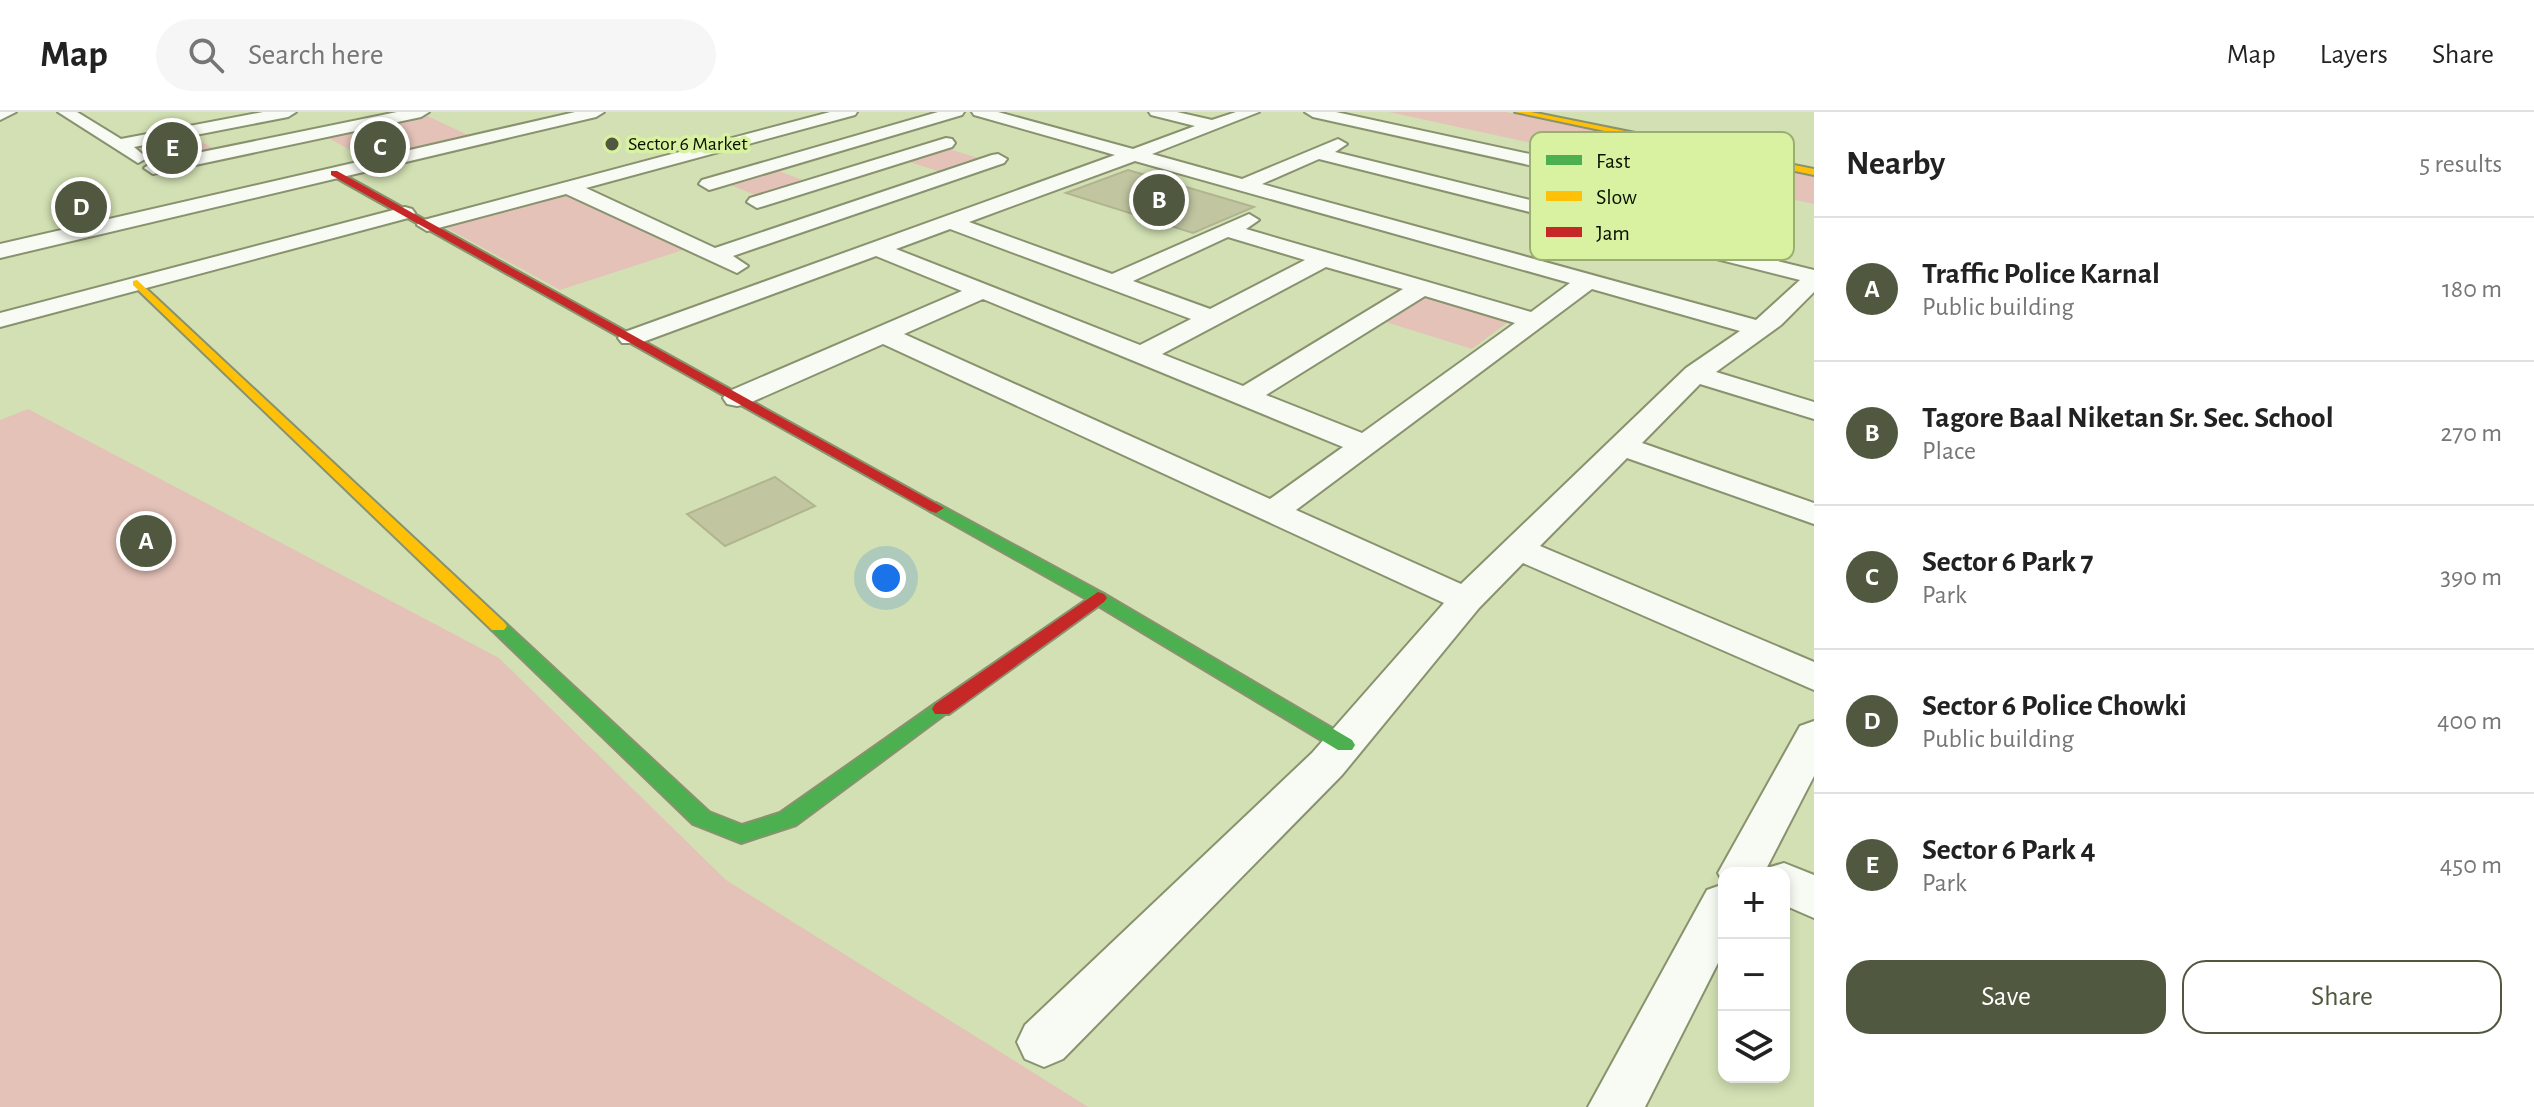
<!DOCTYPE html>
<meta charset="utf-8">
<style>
body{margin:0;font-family:"Alegreya Sans",sans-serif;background:#f6f6f6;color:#222}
.controls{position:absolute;right:24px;bottom:24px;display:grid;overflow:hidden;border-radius:16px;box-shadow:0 4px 12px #0003}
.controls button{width:72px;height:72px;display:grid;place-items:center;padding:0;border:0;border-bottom:2px solid #e0e0e0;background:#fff;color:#222;font:40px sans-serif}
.you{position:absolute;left:886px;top:466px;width:28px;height:28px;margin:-20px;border:6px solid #fff;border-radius:50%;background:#1a73e8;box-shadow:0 0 0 12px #1a73e833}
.badge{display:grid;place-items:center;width:52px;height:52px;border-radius:50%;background:#50593f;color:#fff;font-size:26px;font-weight:700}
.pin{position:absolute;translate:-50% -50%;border:4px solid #fff;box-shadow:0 2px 8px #0006}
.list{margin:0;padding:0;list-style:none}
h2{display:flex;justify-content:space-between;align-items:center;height:104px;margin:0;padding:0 32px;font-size:34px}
h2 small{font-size:26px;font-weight:400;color:#767676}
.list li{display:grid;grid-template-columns:52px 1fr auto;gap:24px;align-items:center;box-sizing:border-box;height:144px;padding:0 32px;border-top:2px solid #e0e0e0}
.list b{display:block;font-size:30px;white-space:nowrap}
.list p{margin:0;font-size:26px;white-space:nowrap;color:#767676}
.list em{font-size:26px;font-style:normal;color:#767676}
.actions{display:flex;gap:16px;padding:24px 32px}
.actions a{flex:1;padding:18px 0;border:2px solid #50593f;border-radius:24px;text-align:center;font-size:28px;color:#50593f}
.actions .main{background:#50593f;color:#fff}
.icon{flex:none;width:44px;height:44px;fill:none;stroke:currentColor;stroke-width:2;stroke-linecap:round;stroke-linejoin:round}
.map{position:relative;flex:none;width:1814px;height:995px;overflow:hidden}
header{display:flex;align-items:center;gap:48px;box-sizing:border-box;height:112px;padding:0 40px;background:#fff;border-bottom:2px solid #e0e0e0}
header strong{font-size:38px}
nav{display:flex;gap:44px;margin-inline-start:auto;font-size:28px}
.search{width:560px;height:72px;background:#f6f6f6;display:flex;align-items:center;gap:20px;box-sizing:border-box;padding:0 28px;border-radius:44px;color:#767676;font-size:30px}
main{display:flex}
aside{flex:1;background:#fff}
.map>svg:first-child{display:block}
</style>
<header>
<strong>Map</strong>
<div class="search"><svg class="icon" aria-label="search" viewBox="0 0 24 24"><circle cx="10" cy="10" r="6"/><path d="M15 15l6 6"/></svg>Search here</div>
<nav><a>Map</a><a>Layers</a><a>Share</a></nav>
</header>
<main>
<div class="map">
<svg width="1814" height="995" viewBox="0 0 1814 995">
<rect width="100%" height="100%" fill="#d2e0b3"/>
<!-- green -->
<path fill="#e4c2b8" d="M1389,0H1506L1814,63V92Z
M423,2L468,23L365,46L323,23Z
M184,21L219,39L155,54L126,33Z
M943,35L981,47L941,60L903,48Z
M774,57L807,70L758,84L725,71Z
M562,80L686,137L560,178L441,113Z
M1425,185L1508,210L1472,237L1386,210Z
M28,297L499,546L726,768L1088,995H0V308Z"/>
<!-- building -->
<path fill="#c1c6a1" stroke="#b0b590" stroke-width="2" d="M1128,58L1254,95L1193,121L1066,81Z
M775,365L815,394L725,434L687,402Z"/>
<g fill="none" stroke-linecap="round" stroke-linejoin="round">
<defs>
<path id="street" d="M0,0H16L0,8Z
M58,0H77L121,27L263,0H296L288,5L134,35L147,46L138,51Z
M397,0H429L421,5L153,62L144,56L153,50Z
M575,0H604L596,5L0,146V132Z
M830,0H857L855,3L586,76L715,136L992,43L998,42L1007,47L1004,51L733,144L748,154L737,161L566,82L427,119L417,113L420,109Z
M938,0H964L962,3L716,76L709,78L699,72L702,68Z
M972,0H998L1133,37L1195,14L1151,3L1149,0H1177L1212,8L1236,0H1259L1152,42L1242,67L1338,27L1347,32L1335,40L1814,158V180L1781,213L1716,260L1814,290V307L1700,272L1642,331L1814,391V412L1627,346L1540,434L1814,550V578L1523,451L1479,496L1342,663L1063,947L1044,955L1025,947L1017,930L1025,913L1312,641L1444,491L883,232L747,292L737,294L727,292L723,286L727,280L962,179L876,144L640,231H622L618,226L622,221L1115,43L974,3ZM1319,47L1800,168L1756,208L1262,72ZM1135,49L1570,171L1531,200L1246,117L1259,108L1249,102L1112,162L969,110ZM950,117L1191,207L1140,233L896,137ZM1228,125L1305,148L1210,197L1133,169ZM1326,155L1403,177L1243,274L1162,242ZM1592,177L1740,219L1686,256L1461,472L1296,398ZM1425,184L1515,211L1362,321L1266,283ZM983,187L1343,335L1270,387L904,222Z
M1305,0H1336L1700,79L1710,85L1700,91L1313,5Z
M946,26L952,27L955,31L952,35L764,94L757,96L747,90L750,86Z
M405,95L412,97L415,101L412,105L0,215V201Z
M1814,609V664L1764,761H1724V839L1645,995H1588L1707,778L1724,772L1718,761L1800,614Z
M1784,751L1814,763V806L1784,793V761H1765L1767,756Z"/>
<path id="fast" d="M936,391L1104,482L1352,628L1355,633L1352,638H1338L1092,490L930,399L928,396L930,393Z
M498,508L504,510L709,700L742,713L780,701L935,592H949L952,597L796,713L741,731L693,712L492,518L489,514Z"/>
<path id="slow" d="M1515,0H1531L1814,57V63Z
M137,168L504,510L507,514L504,518H492L133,173V169Z"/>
<path id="jam" d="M331,59H337L944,396L936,401L930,399L331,63Z
M1098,480L1104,482L1107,486L1104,490L949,602H935L932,597L935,592Z"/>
</defs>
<!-- street casing -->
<use href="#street" stroke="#88926e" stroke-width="4"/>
<!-- fast casing -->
<use href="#fast" stroke="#88926e" stroke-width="4"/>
<!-- slow casing -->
<use href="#slow" stroke="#88926e" stroke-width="4"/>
<!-- jam casing -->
<use href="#jam" stroke="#88926e" stroke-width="4"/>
<!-- street -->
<use href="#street" fill="#f8faf4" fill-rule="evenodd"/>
<!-- fast -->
<use href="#fast" fill="#4caf50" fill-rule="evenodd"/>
<!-- slow -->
<use href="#slow" fill="#ffc107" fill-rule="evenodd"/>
<!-- jam -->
<use href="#jam" fill="#c62828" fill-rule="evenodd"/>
</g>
<!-- markers -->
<circle fill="#50593f" stroke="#d9f2a1" stroke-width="3" cx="612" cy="32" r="8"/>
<g text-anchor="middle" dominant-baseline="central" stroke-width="7" stroke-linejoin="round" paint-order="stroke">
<!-- far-poi labels -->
<g font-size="20" fill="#0a1100" stroke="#d9f2a1" text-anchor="start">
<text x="628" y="32">Sector 6 Market</text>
</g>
</g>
<!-- legend -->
<rect x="1530" y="20" width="264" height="128" rx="12" fill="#d9f2a1" stroke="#9bae71" stroke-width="2"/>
<rect x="1546" y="43" width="36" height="10" fill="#4caf50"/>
<rect x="1546" y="79" width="36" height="10" fill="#ffc107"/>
<rect x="1546" y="115" width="36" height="10" fill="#c62828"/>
<g font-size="22" fill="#0a1100">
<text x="1596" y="56">Fast</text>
<text x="1596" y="92">Slow</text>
<text x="1596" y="128">Jam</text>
</g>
</svg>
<div class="controls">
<button>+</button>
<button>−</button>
<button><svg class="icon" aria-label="layers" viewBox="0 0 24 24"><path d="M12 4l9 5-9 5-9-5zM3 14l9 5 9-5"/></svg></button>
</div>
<div class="you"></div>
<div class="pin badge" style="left:146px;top:429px">A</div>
<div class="pin badge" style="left:1159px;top:88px">B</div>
<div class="pin badge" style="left:380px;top:35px">C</div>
<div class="pin badge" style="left:81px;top:95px">D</div>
<div class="pin badge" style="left:172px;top:36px">E</div>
</div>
<aside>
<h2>Nearby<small>5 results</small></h2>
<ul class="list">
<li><span class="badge">A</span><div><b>Traffic Police Karnal</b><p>Public building</p></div><em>180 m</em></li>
<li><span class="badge">B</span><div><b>Tagore Baal Niketan Sr. Sec. School</b><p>Place</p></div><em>270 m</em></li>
<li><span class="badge">C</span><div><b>Sector 6 Park 7</b><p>Park</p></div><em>390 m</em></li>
<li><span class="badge">D</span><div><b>Sector 6 Police Chowki</b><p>Public building</p></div><em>400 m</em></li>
<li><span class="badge">E</span><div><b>Sector 6 Park 4</b><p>Park</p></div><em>450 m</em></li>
</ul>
<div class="actions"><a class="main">Save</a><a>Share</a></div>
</aside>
</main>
